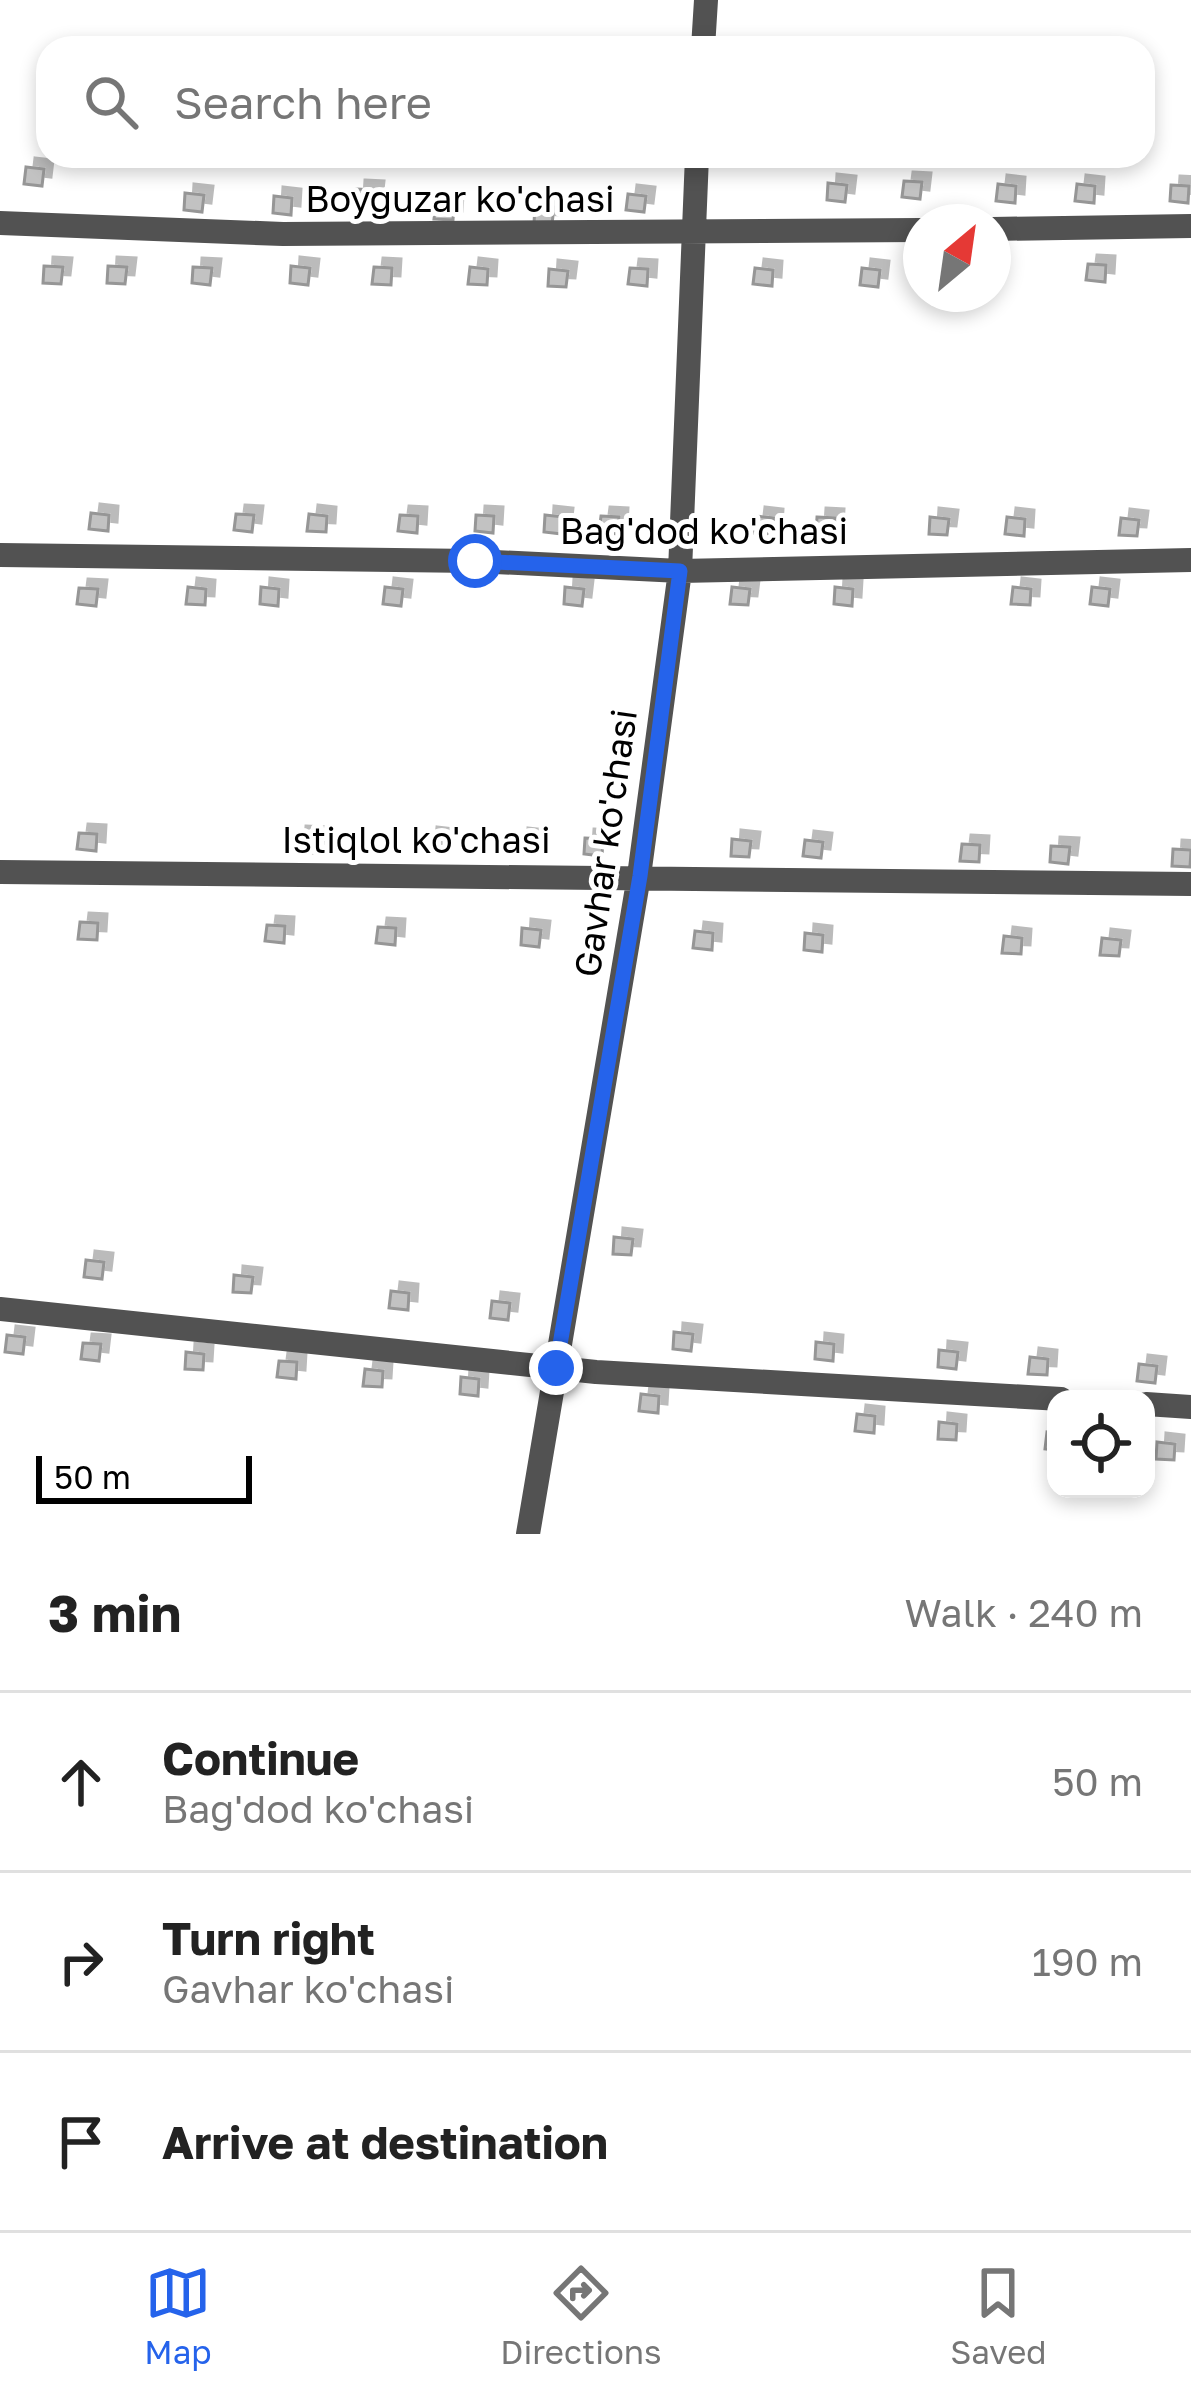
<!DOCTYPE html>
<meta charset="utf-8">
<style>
body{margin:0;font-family:"Golos Text",sans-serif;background:#f2f2f2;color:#222}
.controls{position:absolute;right:36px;bottom:36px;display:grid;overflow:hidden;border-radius:24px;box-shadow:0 6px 18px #0003}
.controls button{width:108px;height:108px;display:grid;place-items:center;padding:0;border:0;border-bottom:3px solid #e0e0e0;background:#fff;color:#222;font:60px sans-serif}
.compass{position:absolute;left:903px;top:204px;width:108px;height:108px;border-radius:50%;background:#fff;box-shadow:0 6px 18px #0003;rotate:29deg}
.scale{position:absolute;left:36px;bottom:30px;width:216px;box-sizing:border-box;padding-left:12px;border:6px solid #000;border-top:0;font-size:33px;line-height:42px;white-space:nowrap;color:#000;-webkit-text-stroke:9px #fff;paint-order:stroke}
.stop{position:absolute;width:36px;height:36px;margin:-27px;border:9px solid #2563eb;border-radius:50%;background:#fff}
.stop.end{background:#2563eb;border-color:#fff;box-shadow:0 3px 12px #0008}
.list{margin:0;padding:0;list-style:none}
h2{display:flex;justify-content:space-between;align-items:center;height:156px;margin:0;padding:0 48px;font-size:51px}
h2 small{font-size:39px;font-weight:400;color:#767676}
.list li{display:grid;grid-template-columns:78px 1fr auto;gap:36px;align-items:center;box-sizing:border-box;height:180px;padding:0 48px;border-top:3px solid #e0e0e0}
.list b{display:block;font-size:45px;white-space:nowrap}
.list p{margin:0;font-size:39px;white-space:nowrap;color:#767676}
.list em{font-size:39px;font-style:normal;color:#767676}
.icon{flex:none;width:66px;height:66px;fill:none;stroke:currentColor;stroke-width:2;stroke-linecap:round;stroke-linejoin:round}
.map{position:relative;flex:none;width:1191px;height:1534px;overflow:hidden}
.search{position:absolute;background:#fff;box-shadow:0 6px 18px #0003;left:36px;right:36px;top:36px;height:132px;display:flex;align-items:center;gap:30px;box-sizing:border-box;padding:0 42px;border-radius:36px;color:#767676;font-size:45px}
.sheet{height:696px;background:#fff}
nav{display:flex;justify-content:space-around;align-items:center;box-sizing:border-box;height:168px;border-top:3px solid #e0e0e0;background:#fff;font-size:33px;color:#767676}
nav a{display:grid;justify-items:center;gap:6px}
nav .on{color:#2563eb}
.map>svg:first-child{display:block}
</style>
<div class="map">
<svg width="1191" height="1534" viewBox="0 0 1191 1534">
<defs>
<filter id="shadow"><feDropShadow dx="9" dy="-9" stdDeviation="0" flood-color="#0004"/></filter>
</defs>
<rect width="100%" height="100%" fill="#fff"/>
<!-- building -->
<path fill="#c2c2c2" stroke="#969696" stroke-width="3" filter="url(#shadow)" d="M26,167L44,169L42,186L24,184Z
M904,181L922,182L920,199L902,197Z
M828,183L847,185L845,202L827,200Z
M998,184L1016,186L1015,203L996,201Z
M1077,184L1095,186L1094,203L1075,201Z
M1171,185L1189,186L1188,203L1170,201Z
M356,189L375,190L373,207L355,205Z
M185,193L204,195L202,212L184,210Z
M628,194L646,196L644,212L626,210Z
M274,196L292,198L291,215L273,213Z
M436,202L454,204L453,220L434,219Z
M535,206L554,207L552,224L534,223Z
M1088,264L1106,265L1105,282L1086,280Z
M44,266L63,267L61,284L43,283Z
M108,266L127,267L125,284L107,283Z
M291,266L310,268L308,285L290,283Z
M193,267L212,268L210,285L192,283Z
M374,267L392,268L391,285L372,284Z
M470,267L488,269L487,285L468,284Z
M630,268L648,269L647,286L628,284Z
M755,268L773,270L772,286L753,284Z
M862,268L880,270L878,287L860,285Z
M549,269L568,271L566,287L548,286Z
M91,513L109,515L108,531L89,529Z
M236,514L254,515L252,532L234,530Z
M309,514L327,516L326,532L307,531Z
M400,515L418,516L417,533L398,531Z
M476,515L494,516L493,533L475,531Z
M545,515L564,517L562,534L544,532Z
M601,516L619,517L618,534L599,532Z
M756,516L774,518L773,534L754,533Z
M817,517L835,518L834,535L816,533Z
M930,517L949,519L947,535L929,534Z
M1007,517L1025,519L1024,536L1005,534Z
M1121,518L1139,520L1137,536L1119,535Z
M188,587L206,589L205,605L186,604Z
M261,587L279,589L278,606L260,604Z
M385,587L403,589L401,606L383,604Z
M565,587L584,589L582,606L564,604Z
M732,587L750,589L748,605L730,604Z
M835,587L853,589L852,606L834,604Z
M1013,587L1031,589L1030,605L1011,604Z
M1092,587L1110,589L1108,606L1090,604Z
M79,588L98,589L96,606L77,604Z
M79,833L97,834L96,851L77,849Z
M297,835L316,836L314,853L296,851Z
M428,836L446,838L444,854L426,853Z
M519,837L538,839L536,855L518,854Z
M585,838L603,839L602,856L584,854Z
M732,839L751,841L749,857L731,856Z
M805,840L823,842L821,858L803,856Z
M962,844L980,845L979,862L960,861Z
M1051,846L1070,847L1068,864L1050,862Z
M1173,849L1191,850L1190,867L1172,866Z
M80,922L98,923L97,940L78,939Z
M267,925L285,926L284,943L265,941Z
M378,927L396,928L395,945L376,943Z
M522,928L541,930L539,947L521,945Z
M695,931L713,933L712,950L693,948Z
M805,933L823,935L822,952L804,950Z
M1004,936L1022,938L1021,954L1002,953Z
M1102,938L1121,940L1119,956L1100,955Z
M614,1237L633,1239L631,1255L613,1254Z
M86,1260L104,1262L102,1279L84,1277Z
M234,1275L253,1277L251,1293L233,1292Z
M391,1291L409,1293L408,1310L389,1308Z
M492,1301L510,1303L508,1320L490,1318Z
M674,1332L693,1334L691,1351L673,1349Z
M7,1335L25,1337L23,1354L5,1352Z
M816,1342L834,1344L833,1361L815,1359Z
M83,1343L101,1344L99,1361L81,1359Z
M939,1350L958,1352L956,1369L938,1367Z
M186,1352L204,1354L203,1370L185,1369Z
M1030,1357L1048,1359L1047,1375L1028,1374Z
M279,1361L297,1362L296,1379L277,1377Z
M1139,1364L1157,1366L1155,1383L1137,1381Z
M365,1369L383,1371L382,1387L363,1386Z
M461,1377L479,1379L478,1396L460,1394Z
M641,1394L659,1396L658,1413L639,1411Z
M857,1414L875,1416L874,1433L855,1431Z
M939,1422L957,1424L956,1440L938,1439Z
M1047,1432L1056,1433V1450L1045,1449Z
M1157,1442L1175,1444L1174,1460L1156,1459Z"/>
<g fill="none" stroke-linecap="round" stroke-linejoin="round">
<!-- minor -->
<path stroke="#525252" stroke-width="24" d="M703,48L706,0
M0,223L283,234L921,230
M993,229L1191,226
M0,555L475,561L680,571L1191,560
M0,872L1191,884
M0,1309L596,1372L1061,1399
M1146,1404L1191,1407
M528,1534L639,876L680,571L697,156"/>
</g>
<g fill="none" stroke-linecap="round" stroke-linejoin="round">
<!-- route -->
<path stroke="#2563eb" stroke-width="15" d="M475,561L680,571L640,876L556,1368"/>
</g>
<g text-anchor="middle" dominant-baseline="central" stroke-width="10" stroke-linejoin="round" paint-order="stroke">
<!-- street labels -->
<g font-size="36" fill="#000" stroke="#fff">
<text x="460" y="198">Boyguzar ko'chasi</text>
<text x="704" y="530">Bag'dod ko'chasi</text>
<text x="416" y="839">Istiqlol ko'chasi</text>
<text transform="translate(605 843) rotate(-82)">Gavhar ko'chasi</text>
</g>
</g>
</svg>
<div class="controls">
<button><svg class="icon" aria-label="locate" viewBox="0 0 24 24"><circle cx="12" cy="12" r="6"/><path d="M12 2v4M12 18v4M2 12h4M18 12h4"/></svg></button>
</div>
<svg class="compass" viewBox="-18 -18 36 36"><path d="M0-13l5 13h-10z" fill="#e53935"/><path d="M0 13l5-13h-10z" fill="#767676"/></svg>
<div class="scale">50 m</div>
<div class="stop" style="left:475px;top:561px"></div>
<div class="stop end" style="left:556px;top:1368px"></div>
<div class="search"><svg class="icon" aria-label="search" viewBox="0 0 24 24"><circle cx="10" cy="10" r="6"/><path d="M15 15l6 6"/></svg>Search here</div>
</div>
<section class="sheet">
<h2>3 min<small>Walk · 240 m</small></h2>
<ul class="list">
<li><svg class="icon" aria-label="ahead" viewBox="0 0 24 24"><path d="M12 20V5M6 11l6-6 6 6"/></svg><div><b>Continue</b><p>Bag'dod ko'chasi</p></div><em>50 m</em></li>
<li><svg class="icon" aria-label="right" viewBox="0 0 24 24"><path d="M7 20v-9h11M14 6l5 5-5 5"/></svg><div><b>Turn right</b><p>Gavhar ko'chasi</p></div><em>190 m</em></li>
<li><svg class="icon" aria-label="arrive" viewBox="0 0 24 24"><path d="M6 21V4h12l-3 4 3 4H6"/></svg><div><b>Arrive at destination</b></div></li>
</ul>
</section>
<nav>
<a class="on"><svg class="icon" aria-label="map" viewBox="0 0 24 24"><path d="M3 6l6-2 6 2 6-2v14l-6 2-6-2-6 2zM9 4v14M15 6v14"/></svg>Map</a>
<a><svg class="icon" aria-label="directions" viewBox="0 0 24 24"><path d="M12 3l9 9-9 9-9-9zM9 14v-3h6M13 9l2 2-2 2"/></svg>Directions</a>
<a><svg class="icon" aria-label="saved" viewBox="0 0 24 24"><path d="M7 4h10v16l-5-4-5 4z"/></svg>Saved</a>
</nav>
